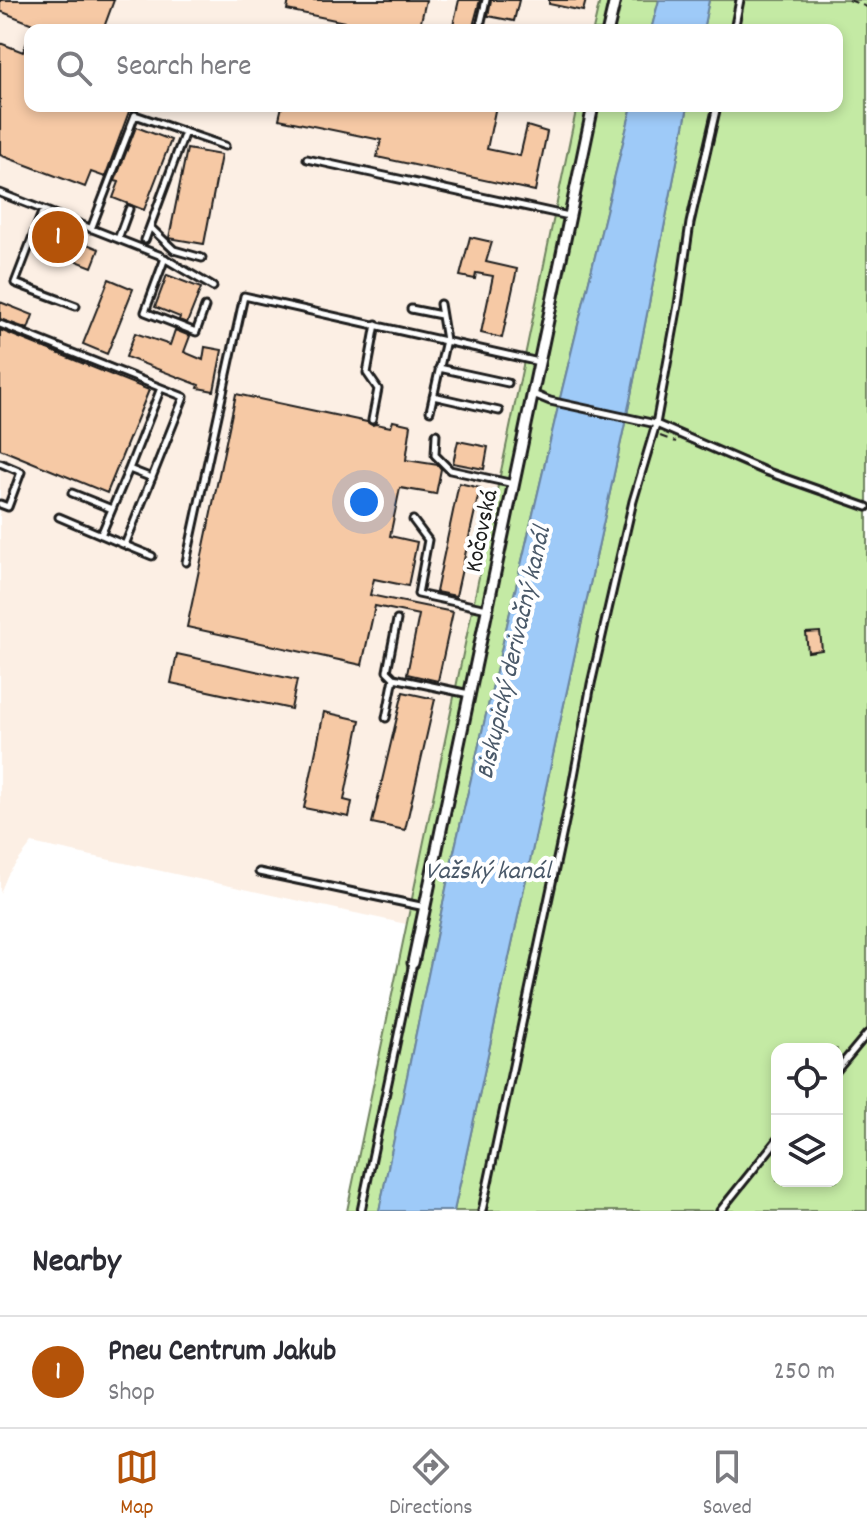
<!DOCTYPE html>
<meta charset="utf-8">
<style>
body{margin:0;font-family:Dekko,sans-serif;background:#f2f2f3;color:#2b2b33}
.controls{position:absolute;right:24px;bottom:24px;display:grid;overflow:hidden;border-radius:16px;box-shadow:0 4px 12px #0003}
.controls button{width:72px;height:72px;display:grid;place-items:center;padding:0;border:0;border-bottom:2px solid #e1e1e2;background:#fff;color:#2b2b33;font:40px sans-serif}
.you{position:absolute;left:364px;top:502px;width:28px;height:28px;margin:-20px;border:6px solid #fff;border-radius:50%;background:#1a73e8;box-shadow:0 0 0 12px #1a73e833}
.badge{display:grid;place-items:center;width:52px;height:52px;border-radius:50%;background:#b45309;color:#fff;font-size:26px;font-weight:700}
.pin{position:absolute;translate:-50% -50%;border:4px solid #fff;box-shadow:0 2px 8px #0006}
.list{margin:0;padding:0;list-style:none}
h2{display:flex;justify-content:space-between;align-items:center;height:104px;margin:0;padding:0 32px;font-size:34px}
h2 small{font-size:26px;font-weight:400;color:#7c7c81}
.list li{display:grid;grid-template-columns:52px 1fr auto;gap:24px;align-items:center;box-sizing:border-box;height:112px;padding:0 32px;border-top:2px solid #e1e1e2}
.list b{display:block;font-size:30px;white-space:nowrap}
.list p{margin:0;font-size:26px;white-space:nowrap;color:#7c7c81}
.list em{font-size:26px;font-style:normal;color:#7c7c81}
.icon{flex:none;width:44px;height:44px;fill:none;stroke:currentColor;stroke-width:2;stroke-linecap:round;stroke-linejoin:round}
.map{position:relative;flex:none;width:867px;height:1211px;overflow:hidden}
.search{position:absolute;background:#fff;box-shadow:0 4px 12px #0003;left:24px;right:24px;top:24px;height:88px;display:flex;align-items:center;gap:20px;box-sizing:border-box;padding:0 28px;border-radius:16px;color:#7c7c81;font-size:30px}
.sheet{height:216px;background:#fff}
nav{display:flex;justify-content:space-around;align-items:center;box-sizing:border-box;height:112px;border-top:2px solid #e1e1e2;background:#fff;font-size:22px;color:#7c7c81}
nav a{display:grid;justify-items:center;gap:4px}
nav .on{color:#b45309}
.map>svg:first-child{display:block}
</style>
<div class="map">
<svg width="867" height="1211" viewBox="0 0 867 1211">
<rect width="100%" height="100%" fill="#fff"/>
<filter id="ink" filterUnits="userSpaceOnUse"><feTurbulence type="fractalNoise" baseFrequency=".0125" numOctaves="2"/><feDisplacementMap in="SourceGraphic" scale="16" xChannelSelector="R" yChannelSelector="G"/><feConvolveMatrix kernelMatrix="1 2 1 2 8 2 1 2 1" color-interpolation-filters="sRGB"/></filter>
<g filter="url(#ink)">
<!-- built -->
<path fill="#fcefe4" d="M0,0H600L593,30H30V106H577L406,924L32,843L8,874L0,893Z"/>
<!-- green -->
<path fill="#c4eaa4" stroke="#708360" stroke-width="2" fill-rule="evenodd" d="M600,0H659L651,30H593Z
M709,0H867V1211H454L630,400L688,106H837V30H703ZM777,1049H837V1181H777Z
M577,106H632L562,390L452,860L379,1211H347Z"/>
<!-- water -->
<path fill="#9ecaf8" stroke="#6a84a0" stroke-width="2" d="M659,0H709L703,30H651Z
M632,106H688L630,400L454,1211H379L452,860L562,390Z"/>
<!-- building -->
<path fill="#f6c9a5" stroke="#1c1c1c" stroke-width="2" d="M0,0H114L103,30H31L33,24L0,11Z
M289,0H426L419,30H383L287,10Z
M459,0H480L472,30H452Z
M491,0H519L514,21L488,16Z
M549,0H586L583,11L549,4Z
M30,35V106H131L105,177L91,172L85,187L0,155V43L23,52Z
M282,106H496L487,149L520,156L527,126L547,132L535,191L377,157L381,140L279,119Z
M136,127L171,140L144,210L113,198L119,182L115,181Z
M187,149L221,155L204,244L169,238Z
M51,229L99,249L92,267L43,248Z
M470,237L492,242L486,262L517,269L502,338L481,333L493,276L476,273L475,279L460,276Z
M167,275L201,288L187,323L179,320L180,317L155,307Z
M109,279L133,289L107,354L83,344Z
M0,302L33,315L28,329L0,319Z
M0,330L149,390L107,493L0,449Z
M175,330L190,336L184,352L203,360L205,347L222,350L214,391L198,388L199,385L126,357L135,333L170,345Z
M236,394L367,422L372,425L376,424L391,427L393,421L411,425L406,460L438,465L441,469L436,494L400,488L390,536L417,542L408,586L374,579L370,595L453,612L438,681L407,674L419,615L375,606L362,665L187,627Z
M458,441L488,447L484,469L453,463Z
M459,483L480,488L456,596L436,592Z
M820,632L822,650L808,652L806,633Z
M177,654L297,680L291,709L171,683Z
M403,692L435,699L405,830L372,823Z
M324,712L360,720L344,800L352,802L349,817L304,808Z"/>
<g fill="none" stroke-linecap="round" stroke-linejoin="round">
<defs>
<path id="service" d="M479,30L486,0
M734,30L740,0
M307,159L569,216
M0,193L159,255L213,287
M43,210L15,283L76,306
M150,227L174,250L202,258
M91,229L135,115L225,146
M118,239L129,209
M145,240L185,132
M165,258L145,312L196,332L205,307
M411,309L441,315
M0,324L184,397L125,545L152,556
M439,368L508,383
M533,394L550,401L656,424L765,471L867,507
M433,396L499,411
M430,411L446,340L440,304
M372,420L378,389L367,373L376,324
M436,434L435,455L450,470L514,484
M0,463L21,472L8,507L0,504
M129,469L161,388
M72,493L112,509
M59,517L125,545
M413,520L428,540L418,594L487,609
M101,535L129,469L152,478
M186,562L244,296L539,362
M394,678L387,671L397,620
M386,718L394,678L469,694
M259,872L425,907
M837,1070L867,1034
M361,1211L413,963
M482,1211L569,803L591,684L633,501L656,424L678,305L690,223L717,106
M720,1211L777,1140"/>
<path id="minor" d="M608,30L615,0
M413,963L593,106"/>
</defs>
<!-- service casing -->
<use href="#service" stroke="#1c1c1c" stroke-width="11"/>
<!-- minor casing -->
<use href="#minor" stroke="#1c1c1c" stroke-width="15"/>
<!-- path -->
<path stroke="#1c1c1c" stroke-width="2" stroke-dasharray="8 6" stroke-linecap="butt" d="M849,0L867,7
M660,436L676,442"/>
<!-- service -->
<use href="#service" stroke="#fff" stroke-width="5"/>
<!-- minor -->
<use href="#minor" stroke="#fff" stroke-width="9"/>
</g>
</g>
<g text-anchor="middle" dominant-baseline="central" stroke-width="8" stroke-linejoin="round" paint-order="stroke">
<!-- street labels -->
<g font-size="24" fill="#1c1c1c" stroke="#fff">
<text transform="translate(483 531) rotate(-78)">Kočovská</text>
</g>
<!-- water labels -->
<g font-size="26" font-style="italic" fill="#4a5969" stroke="#fff">
<text transform="translate(515 653) rotate(-77)">Biskupický derivačný kanál</text>
<text x="488" y="872">Važský kanál</text>
</g>
</g>
</svg>
<div class="controls">
<button><svg class="icon" aria-label="locate" viewBox="0 0 24 24"><circle cx="12" cy="12" r="6"/><path d="M12 2v4M12 18v4M2 12h4M18 12h4"/></svg></button>
<button><svg class="icon" aria-label="layers" viewBox="0 0 24 24"><path d="M12 4l9 5-9 5-9-5zM3 14l9 5 9-5"/></svg></button>
</div>
<div class="you"></div>
<div class="pin badge" style="left:58px;top:237px">1</div>
<div class="search"><svg class="icon" aria-label="search" viewBox="0 0 24 24"><circle cx="10" cy="10" r="6"/><path d="M15 15l6 6"/></svg>Search here</div>
</div>
<section class="sheet">
<h2>Nearby<small></small></h2>
<ul class="list">
<li><span class="badge">1</span><div><b>Pneu Centrum Jakub</b><p>Shop</p></div><em>250 m</em></li>
</ul>
</section>
<nav>
<a class="on"><svg class="icon" aria-label="map" viewBox="0 0 24 24"><path d="M3 6l6-2 6 2 6-2v14l-6 2-6-2-6 2zM9 4v14M15 6v14"/></svg>Map</a>
<a><svg class="icon" aria-label="directions" viewBox="0 0 24 24"><path d="M12 3l9 9-9 9-9-9zM9 14v-3h6M13 9l2 2-2 2"/></svg>Directions</a>
<a><svg class="icon" aria-label="saved" viewBox="0 0 24 24"><path d="M7 4h10v16l-5-4-5 4z"/></svg>Saved</a>
</nav>
